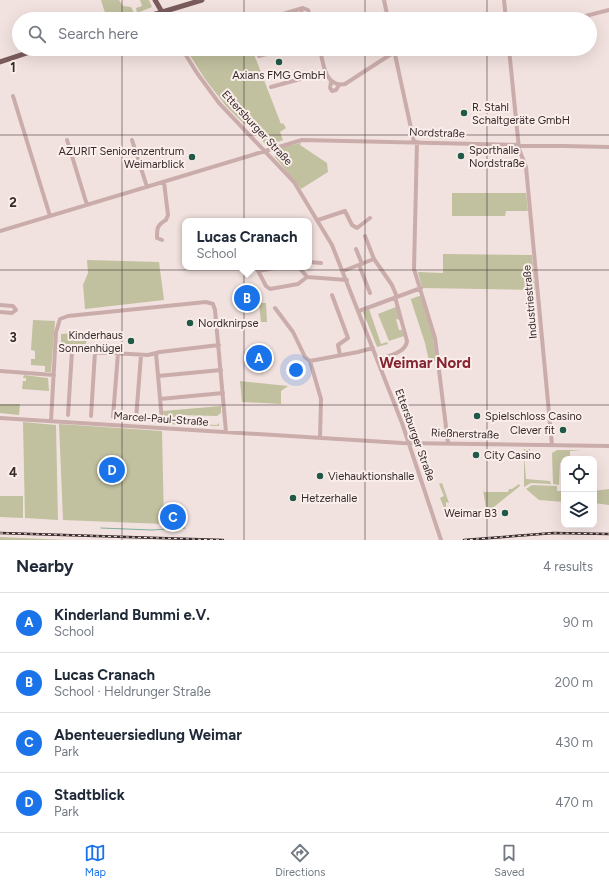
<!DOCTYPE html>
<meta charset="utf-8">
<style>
body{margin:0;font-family:Figtree,sans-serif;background:#f2f2f3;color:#1f2937}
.controls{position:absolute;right:12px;bottom:12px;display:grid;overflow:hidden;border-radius:8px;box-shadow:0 4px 16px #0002}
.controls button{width:36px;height:36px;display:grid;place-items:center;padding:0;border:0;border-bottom:1px solid #e0e1e3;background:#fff;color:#1f2937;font:20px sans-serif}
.you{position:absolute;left:296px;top:370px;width:14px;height:14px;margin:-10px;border:3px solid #fff;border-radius:50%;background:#1a73e8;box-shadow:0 0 0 6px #1a73e833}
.badge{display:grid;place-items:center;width:26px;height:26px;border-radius:50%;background:#1a73e8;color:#fff;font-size:13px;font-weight:700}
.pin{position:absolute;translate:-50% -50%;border:2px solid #fff;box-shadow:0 1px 4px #0006}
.popup{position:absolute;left:182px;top:218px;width:130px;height:52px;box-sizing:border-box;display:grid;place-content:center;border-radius:8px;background:#fff;filter:drop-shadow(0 1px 3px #0005);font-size:13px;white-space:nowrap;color:#747a83}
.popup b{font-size:15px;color:#1f2937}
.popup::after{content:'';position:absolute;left:50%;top:100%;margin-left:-8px;border:8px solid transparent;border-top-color:#fff}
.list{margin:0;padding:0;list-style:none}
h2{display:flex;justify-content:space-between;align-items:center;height:52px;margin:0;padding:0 16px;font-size:17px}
h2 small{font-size:13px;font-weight:400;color:#747a83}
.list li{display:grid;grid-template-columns:26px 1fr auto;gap:12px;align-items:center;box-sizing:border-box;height:60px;padding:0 16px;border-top:1px solid #e0e1e3}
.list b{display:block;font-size:15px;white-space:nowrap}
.list p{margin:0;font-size:13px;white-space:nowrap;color:#747a83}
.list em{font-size:13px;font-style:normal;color:#747a83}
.icon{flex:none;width:22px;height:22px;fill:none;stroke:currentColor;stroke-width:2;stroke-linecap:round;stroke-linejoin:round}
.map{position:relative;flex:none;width:609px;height:540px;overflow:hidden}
.search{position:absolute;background:#fff;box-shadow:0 4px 16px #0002;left:12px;right:12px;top:12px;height:44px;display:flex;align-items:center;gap:10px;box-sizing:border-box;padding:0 14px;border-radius:22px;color:#747a83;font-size:15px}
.sheet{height:292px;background:#fff}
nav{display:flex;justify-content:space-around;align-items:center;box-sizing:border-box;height:56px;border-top:1px solid #e0e1e3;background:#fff;font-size:11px;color:#747a83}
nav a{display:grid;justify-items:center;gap:2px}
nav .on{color:#1a73e8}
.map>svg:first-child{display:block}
</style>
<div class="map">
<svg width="609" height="540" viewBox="0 0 609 540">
<rect width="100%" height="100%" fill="#f2e2df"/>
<!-- green -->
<path fill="#c1c09f" d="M101,0H119L123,6L131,7L135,15L121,19H107Z
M140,0H149L152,7L137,13L136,8L142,6Z
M186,49H252L281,124L283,123L286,128L280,132L283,140L270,145H266L249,126L243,123L226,106L205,79Z
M301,143L300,145L327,163L328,172L301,189L275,157V151L279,148Z
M452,193H526L528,211H506L505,216H452Z
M443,254L532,255L535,290L422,288L418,272L443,273Z
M87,260L159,262L164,300L85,309L83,285L88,273Z
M419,296L422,297L433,337L436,361H429L425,343L410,297L411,299Z
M259,303H266L267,322H261Z
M396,307L400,320L396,319L399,330H402L404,336L389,341L378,314Z
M369,309L381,344L387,342L388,344L377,347L363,312Z
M33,320L55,321L51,372H45V366L31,365V359H35V351L31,350Z
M87,332L86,344H61V334Z
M24,375L48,378L49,391L22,389L23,381H26V378H23Z
M240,381L288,386L281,391V404L242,402Z
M0,404H20L19,415L0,413Z
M221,406V413L217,416L178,415L176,417L164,416L163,411Z
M167,419V422L217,425L219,423V426L165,424L164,422Z
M23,422L56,425L58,520L25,518Z
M59,424L162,431L164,524L63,520Z
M524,449H530V454H524L526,479L550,481L551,484L531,483L524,487Z
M557,450H582L570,451V457L564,459V463H560L559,485L553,484L552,453Z
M442,483L449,503L446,502V507L444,508L440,498L444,496L439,484Z
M519,484L520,486L489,511L487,514L483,490L484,492H508L509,489H512Z
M532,485L557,486V491H564V502L539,500L526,489Z
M609,489V505L594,503V491Z
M0,496H23V518L0,517Z
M0,537L65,540H0Z"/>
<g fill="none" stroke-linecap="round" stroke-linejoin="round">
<!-- stream -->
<path stroke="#7eaf9f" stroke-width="1" d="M101,528L152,530L185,528"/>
<!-- minor -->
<path stroke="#caadab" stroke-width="4" d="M384,0L388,19
M504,0L506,19
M301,9L302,14L310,19
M162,12L165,19
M266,19L303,8L308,10L311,19
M574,19L609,10
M182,49L197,73L219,103L294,182L332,245L402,423L441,540
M320,49C323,63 325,88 345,84L399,49
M509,49L519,149L526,167L552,445
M394,50L414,142
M259,56L284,49
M331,82L330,88L332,91L336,90L339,85
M271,87L326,72
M13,96L50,216
M67,140L87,205
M132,140L147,187
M417,142L414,269L435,338L448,443
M318,220L345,211L352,225L357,228L370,218
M0,231L302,140L609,147
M365,236L374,259L392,285L397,297
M162,240L157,238C157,228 157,225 166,220L168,215L164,182
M356,249L362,264
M309,262L321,263
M359,265L370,293
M256,267L266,286L270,289L298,284L307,277
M299,267L307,277L347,280
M258,271L280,267
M343,271L374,259
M332,295L348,338L338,345L340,355
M0,305L13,306L16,310L12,313L0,312
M275,308L293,332L305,357L310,361L321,399L320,438
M359,311L421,288
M55,350L148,355L160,352L219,345
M156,353L162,421
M378,360C387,356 406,353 407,341L395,297
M310,361L358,352L373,348
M0,371L54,375
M158,376L221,370
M160,399L223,393
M68,415L72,351
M91,416L95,352
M113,417L118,353
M0,418L402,443L609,446
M136,419L141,355
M51,421L56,332L60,319L68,316L206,302L213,304L215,310L226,432"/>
<!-- major -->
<path stroke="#7a5b5c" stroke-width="5" d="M155,0L162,12
M139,19L202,0
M0,62L39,49"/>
<defs>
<path id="rail" d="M0,533L223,540
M464,540L554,533L609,534"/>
</defs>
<!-- rail casing -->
<use href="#rail" stroke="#382a2b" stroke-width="2.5"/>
<!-- rail -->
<use href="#rail" stroke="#faeeeb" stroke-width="1" stroke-dasharray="3" stroke-linecap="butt"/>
</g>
<!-- grid -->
<path fill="none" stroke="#382a2b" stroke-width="1" stroke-opacity="0.55" d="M122,0V19M244,0V19M365,0V19M487,0V19M122,49V540M244,49V540M365,49V540M487,49V540M0,135H609M0,270H609M0,405H609"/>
<!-- markers -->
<g fill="#205948" stroke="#faeeeb" stroke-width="1.5">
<circle cx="279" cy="62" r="4"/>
<circle cx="464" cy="113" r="4"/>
<circle cx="461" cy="156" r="4"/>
<circle cx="192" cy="157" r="4"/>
<circle cx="190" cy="323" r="4"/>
<circle cx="131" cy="341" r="4"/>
<circle cx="477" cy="416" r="4"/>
<circle cx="563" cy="430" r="4"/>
<circle cx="476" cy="455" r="4"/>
<circle cx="320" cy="476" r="4"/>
<circle cx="293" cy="498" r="4"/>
<circle cx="505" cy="513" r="4"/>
</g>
<g text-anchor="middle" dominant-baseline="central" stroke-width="4" stroke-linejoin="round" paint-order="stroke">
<!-- poi labels -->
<g font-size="11" fill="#382a2b" stroke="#faeeeb" text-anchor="start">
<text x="279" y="75" text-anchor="middle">Axians FMG GmbH</text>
<text x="472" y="107">R. Stahl<tspan x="472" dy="13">Schaltgeräte GmbH</tspan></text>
<text x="469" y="150">Sporthalle<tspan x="469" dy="13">Nordstraße</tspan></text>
<text x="184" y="151" text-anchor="end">AZURIT Seniorenzentrum<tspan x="184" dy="13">Weimarblick</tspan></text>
<text x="198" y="323">Nordknirpse</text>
<text x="123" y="335" text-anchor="end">Kinderhaus<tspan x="123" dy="13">Sonnenhügel</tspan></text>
<text x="485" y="416">Spielschloss Casino</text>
<text x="555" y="430" text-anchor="end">Clever fit</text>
<text x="484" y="455">City Casino</text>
<text x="328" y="476">Viehauktionshalle</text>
<text x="301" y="498">Hetzerhalle</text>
<text x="497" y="513" text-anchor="end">Weimar B3</text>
</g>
<!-- street labels -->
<g font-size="11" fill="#382a2b" stroke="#faeeeb">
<text transform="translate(257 128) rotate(47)">Ettersburger Straße</text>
<text transform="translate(437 133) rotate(2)">Nordstraße</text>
<text transform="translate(530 302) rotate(-95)">Industriestraße</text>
<text transform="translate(161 419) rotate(4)">Marcel-Paul-Straße</text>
<text transform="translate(465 434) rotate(2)">Rießnerstraße</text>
<text transform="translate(415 435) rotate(70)">Ettersburger Straße</text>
</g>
<!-- district labels -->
<g font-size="15" font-weight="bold" fill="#852531" stroke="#faeeeb">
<text x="425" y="363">Weimar Nord</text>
</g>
</g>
<g font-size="13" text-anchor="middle" font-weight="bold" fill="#382a2b" stroke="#faeeeb" stroke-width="4" stroke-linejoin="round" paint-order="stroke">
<text x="13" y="72">1</text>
<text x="13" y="207">2</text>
<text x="13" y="342">3</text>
<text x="13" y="477">4</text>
</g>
</svg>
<div class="controls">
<button><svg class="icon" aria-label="locate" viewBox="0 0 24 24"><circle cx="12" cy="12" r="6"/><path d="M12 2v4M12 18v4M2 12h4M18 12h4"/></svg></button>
<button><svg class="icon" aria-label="layers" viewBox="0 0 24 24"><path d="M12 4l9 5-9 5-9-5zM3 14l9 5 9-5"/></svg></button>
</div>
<div class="you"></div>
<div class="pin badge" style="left:259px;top:358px">A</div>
<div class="pin badge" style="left:247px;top:298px">B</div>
<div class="popup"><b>Lucas Cranach</b>School</div>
<div class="pin badge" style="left:173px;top:517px">C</div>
<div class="pin badge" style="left:112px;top:470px">D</div>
<div class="search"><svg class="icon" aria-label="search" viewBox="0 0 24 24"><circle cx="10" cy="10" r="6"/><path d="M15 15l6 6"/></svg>Search here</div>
</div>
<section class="sheet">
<h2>Nearby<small>4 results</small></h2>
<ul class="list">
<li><span class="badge">A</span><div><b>Kinderland Bummi e.V.</b><p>School</p></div><em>90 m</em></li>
<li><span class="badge">B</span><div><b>Lucas Cranach</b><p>School · Heldrunger Straße</p></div><em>200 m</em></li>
<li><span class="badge">C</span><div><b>Abenteuersiedlung Weimar</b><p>Park</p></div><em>430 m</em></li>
<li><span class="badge">D</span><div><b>Stadtblick</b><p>Park</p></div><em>470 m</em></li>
</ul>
</section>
<nav>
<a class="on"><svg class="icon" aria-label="map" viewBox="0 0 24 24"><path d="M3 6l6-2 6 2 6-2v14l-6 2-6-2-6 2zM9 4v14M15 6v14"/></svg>Map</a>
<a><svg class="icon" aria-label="directions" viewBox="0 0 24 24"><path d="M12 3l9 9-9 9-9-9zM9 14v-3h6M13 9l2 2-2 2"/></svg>Directions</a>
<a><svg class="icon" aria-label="saved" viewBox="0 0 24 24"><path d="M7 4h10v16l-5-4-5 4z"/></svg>Saved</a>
</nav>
